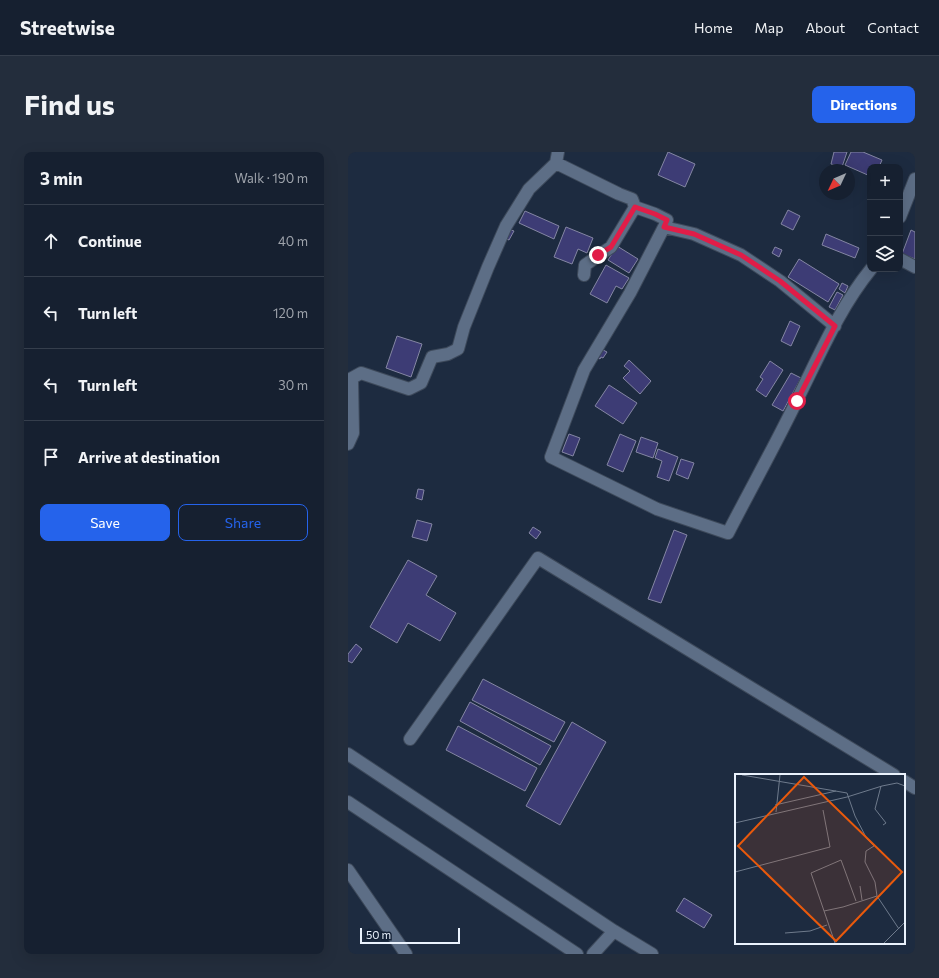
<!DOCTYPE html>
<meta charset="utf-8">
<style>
body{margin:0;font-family:Commissioner,sans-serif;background:#232d3c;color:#f1f3f6}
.controls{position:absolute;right:12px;top:12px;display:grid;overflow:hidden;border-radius:8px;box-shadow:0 4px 16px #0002}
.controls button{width:36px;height:36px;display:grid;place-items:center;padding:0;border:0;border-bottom:1px solid #353e4c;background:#162030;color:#f1f3f6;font:20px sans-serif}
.compass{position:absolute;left:471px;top:12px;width:36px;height:36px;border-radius:50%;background:#162030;box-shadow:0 4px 16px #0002;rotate:226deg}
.scale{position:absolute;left:12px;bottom:10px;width:100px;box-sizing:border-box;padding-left:4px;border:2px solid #eaf2fd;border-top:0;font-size:11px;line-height:14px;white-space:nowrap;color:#eaf2fd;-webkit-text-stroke:3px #132136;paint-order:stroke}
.stop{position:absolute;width:12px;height:12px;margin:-9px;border:3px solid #e11d48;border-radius:50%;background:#fff}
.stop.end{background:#e11d48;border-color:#fff;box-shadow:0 1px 4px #0008}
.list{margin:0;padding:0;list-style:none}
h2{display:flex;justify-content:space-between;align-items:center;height:52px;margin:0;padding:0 16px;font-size:17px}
h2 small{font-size:13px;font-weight:400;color:#9ea3ab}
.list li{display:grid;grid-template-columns:26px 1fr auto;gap:12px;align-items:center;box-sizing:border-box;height:72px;padding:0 16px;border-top:1px solid #353e4c}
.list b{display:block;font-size:15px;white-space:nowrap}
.list em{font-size:13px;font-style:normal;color:#9ea3ab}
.actions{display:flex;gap:8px;padding:12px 16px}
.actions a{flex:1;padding:9px 0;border:1px solid #2563eb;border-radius:8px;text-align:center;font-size:14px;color:#2563eb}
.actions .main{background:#2563eb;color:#fff}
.icon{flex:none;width:22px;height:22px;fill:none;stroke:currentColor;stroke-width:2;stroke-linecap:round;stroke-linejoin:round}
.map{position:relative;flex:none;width:567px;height:802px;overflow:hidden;border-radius:8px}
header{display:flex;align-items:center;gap:24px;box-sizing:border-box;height:56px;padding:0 20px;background:#162030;border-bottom:1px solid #353e4c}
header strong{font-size:19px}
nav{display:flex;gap:22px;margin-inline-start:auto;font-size:14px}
.intro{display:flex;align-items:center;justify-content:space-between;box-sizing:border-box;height:96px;padding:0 24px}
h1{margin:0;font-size:28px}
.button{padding:10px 18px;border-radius:8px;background:#2563eb;color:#fff;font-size:14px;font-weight:700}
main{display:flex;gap:24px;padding:0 24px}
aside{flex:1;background:#162030;border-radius:8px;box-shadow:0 4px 16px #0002}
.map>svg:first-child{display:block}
</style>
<header>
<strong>Streetwise</strong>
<nav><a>Home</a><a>Map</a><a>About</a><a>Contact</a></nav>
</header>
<div class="intro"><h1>Find us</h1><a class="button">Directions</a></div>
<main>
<aside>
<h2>3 min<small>Walk · 190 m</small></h2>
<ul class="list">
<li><svg class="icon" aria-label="ahead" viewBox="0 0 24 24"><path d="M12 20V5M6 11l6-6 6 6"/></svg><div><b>Continue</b></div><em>40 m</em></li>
<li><svg class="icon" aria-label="left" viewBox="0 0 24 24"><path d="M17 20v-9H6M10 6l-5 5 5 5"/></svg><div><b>Turn left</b></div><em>120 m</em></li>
<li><svg class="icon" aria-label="left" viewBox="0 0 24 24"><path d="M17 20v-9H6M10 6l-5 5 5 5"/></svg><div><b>Turn left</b></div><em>30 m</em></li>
<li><svg class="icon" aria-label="arrive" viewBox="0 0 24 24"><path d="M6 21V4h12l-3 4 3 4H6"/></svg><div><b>Arrive at destination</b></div></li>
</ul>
<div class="actions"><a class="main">Save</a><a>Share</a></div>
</aside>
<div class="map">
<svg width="567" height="802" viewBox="0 0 567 802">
<rect width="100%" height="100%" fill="#1d2b40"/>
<!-- building -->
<path fill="#3d3c75" stroke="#8486a3" d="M320,0L347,12L337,35L310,23Z
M486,0H499L494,15L483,12Z
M503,0H515L534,8L531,15H522V24L497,13Z
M440,58L452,64L445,78L433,72Z
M177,59L211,74L206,87L171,71Z
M218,75L245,86L239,101L230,97L224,112L206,105Z
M158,76L166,79L161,88L154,85Z
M563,78L567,80V107L554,102Z
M478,82L511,96L507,106L474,93Z
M269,94L290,107L281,121L260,108Z
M427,95L434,98L431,105L424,101Z
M451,107L491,132L480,150L440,125Z
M258,113L281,126L274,137L268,134L259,151L242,142Z
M494,131L500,134L497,141L491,137Z
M489,140L495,143L487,158L481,155Z
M442,169L452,174L443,194L433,189Z
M49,184L74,192L63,225L38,216Z
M253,197L259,200L255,206L253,205L252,207L249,205Z
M281,208L303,229L292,242L275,226L282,219L276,214Z
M422,209L435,218L418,245L408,238L415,227L412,225Z
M443,221L453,226L435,259L424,253Z
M261,233L289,251L275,272L247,254Z
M221,282L232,286L225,304L214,300Z
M272,282L288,289L275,320L259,313Z
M293,285L310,291L305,306L288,300Z
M310,297L330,305L321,329L309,325L314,309L307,306Z
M333,307L346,311L340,327L328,322Z
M70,337L76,338L74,348L68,346Z
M69,368L84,372L79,389L64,385Z
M185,375L193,380L188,387L181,381Z
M326,378L339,383L313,451L300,447Z
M60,408L89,424L78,443L108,461L92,489L60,471L49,491L22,475Z
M8,492L14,497L4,511L0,509V502Z
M135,527L217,570L206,590L124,548Z
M122,550L203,594L192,613L112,569Z
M224,570L258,590L212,673L178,654Z
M110,574L189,616L177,639L98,598Z
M336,746L364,763L356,776L328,759Z"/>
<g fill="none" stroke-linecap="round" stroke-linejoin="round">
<defs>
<path id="minor" d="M208,11L271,42L284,47L287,55L307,62L319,68L316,75L346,82L393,103L432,129L487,174
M552,65L567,27
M316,75L282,141L236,218L203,305L309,357L380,381C403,336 428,292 450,246C472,202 492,155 523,117
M552,107L567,115
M236,123L237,113L263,95L287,55
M0,292L5,281L4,226L13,221L61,237L73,231L84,205L100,202L110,197L116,175L140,115L158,74L181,37L208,11L210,0
M62,587L190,406L546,623
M0,602L266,779L304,802
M556,629L567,636
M0,650L229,802
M0,718L58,802
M245,802L266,779"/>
</defs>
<!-- minor casing -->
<use href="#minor" stroke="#3d495a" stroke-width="14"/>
<!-- minor -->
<use href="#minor" stroke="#5d6e86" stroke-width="12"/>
</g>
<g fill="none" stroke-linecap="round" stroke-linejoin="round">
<!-- route -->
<path stroke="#e11d48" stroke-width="5" d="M250,103L263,95L287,55L307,62L319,68L316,75L346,82L393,103L432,129L487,174L449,249"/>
</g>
<!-- overview -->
<g transform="translate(387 622)">
<rect width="170" height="170" fill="#1d2b40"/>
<path fill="none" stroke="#6f7b8c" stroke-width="1" d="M7,1L112,19L120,42L132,65L139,72L131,77L130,88L140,108L142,122L164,155M146,12L140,35L151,49L148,51M40,31L101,17M41,38L45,1M0,49L112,23L147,12L162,9L170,12M0,98L95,73L88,36M125,112L127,126M89,137L108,133L142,122M50,159L75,157L92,151M100,169L76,99L106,86L121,127M149,169L170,148"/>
<path fill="#e8590c" fill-opacity="0.15" stroke="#e8590c" stroke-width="2" d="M69,3L167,98L101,167L3,72Z"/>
<rect width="170" height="170" fill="none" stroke="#eaf2fd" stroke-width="2"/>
</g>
</svg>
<div class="controls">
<button>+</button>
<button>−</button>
<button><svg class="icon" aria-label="layers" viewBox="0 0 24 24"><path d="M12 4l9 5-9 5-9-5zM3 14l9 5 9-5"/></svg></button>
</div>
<svg class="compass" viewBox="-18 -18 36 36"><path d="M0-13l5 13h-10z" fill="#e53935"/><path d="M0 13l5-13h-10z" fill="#9ea3ab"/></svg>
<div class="scale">50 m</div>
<div class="stop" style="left:449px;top:249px"></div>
<div class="stop end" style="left:250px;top:103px"></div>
</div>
</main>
